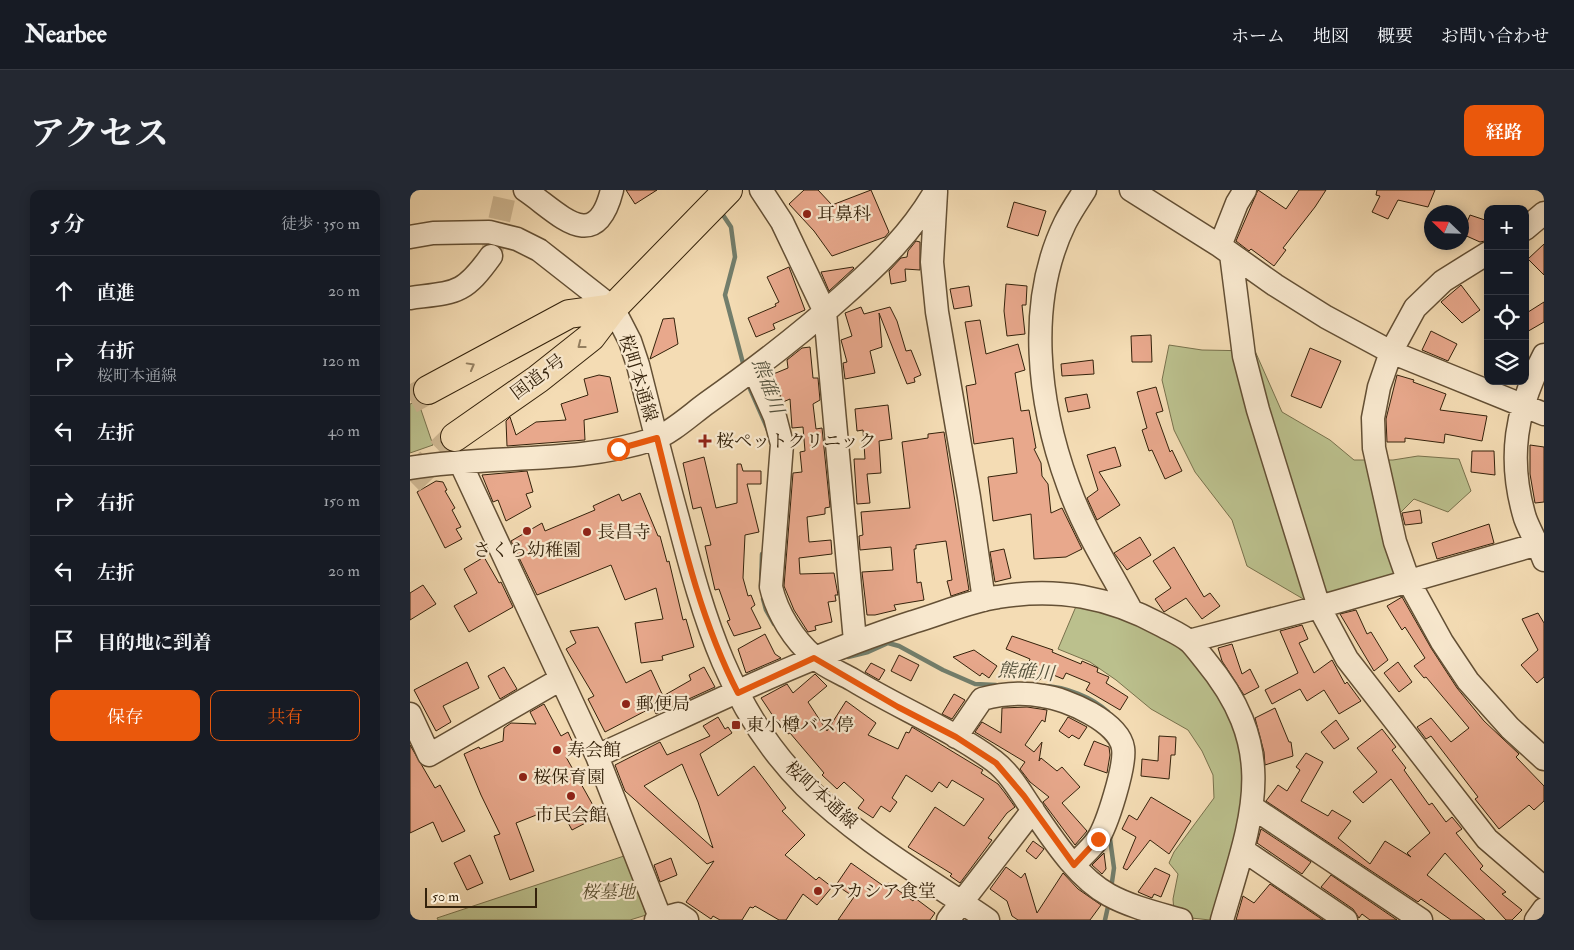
<!DOCTYPE html>
<html lang="ja">
<meta charset="utf-8">
<style>
body{margin:0;font-family:"IM FELL Double Pica","Noto Serif JP",serif;background:#242831;color:#f1f3f6}
.controls{position:absolute;right:15px;top:15px;display:grid;overflow:hidden;border-radius:10px;box-shadow:0 2px 12px #0003}
.controls button{width:45px;height:45px;display:grid;place-items:center;padding:0;border:0;border-bottom:1px solid #363941;background:#171b24;color:#f1f3f6;font:25px sans-serif}
.compass{position:absolute;left:1014px;top:15px;width:45px;height:45px;border-radius:50%;background:#171b24;box-shadow:0 2px 12px #0003;rotate:293deg}
.scale{position:absolute;left:15px;bottom:12px;width:112px;box-sizing:border-box;padding-left:5px;border:2px solid #34220b;border-top:0;font-size:14px;line-height:18px;white-space:nowrap;color:#34220b;-webkit-text-stroke:4px #f8e8ce;paint-order:stroke}
.stop{position:absolute;width:15px;height:15px;margin:-11px;border:4px solid #ea580c;border-radius:50%;background:#fff}
.stop.end{background:#ea580c;border-color:#fff;box-shadow:0 1px 5px #0008}
.list{margin:0;padding:0;list-style:none}
h2{display:flex;justify-content:space-between;align-items:center;height:65px;margin:0;padding:0 20px;font-size:21px}
h2 small{font-size:16px;font-weight:400;color:#9ea1a6}
.list li{display:grid;grid-template-columns:32px 1fr auto;gap:15px;align-items:center;box-sizing:border-box;height:70px;padding:0 20px;border-top:1px solid #363941}
.list b{display:block;font-size:19px;white-space:nowrap}
.list p{margin:0;font-size:16px;white-space:nowrap;color:#9ea1a6}
.list em{font-size:16px;font-style:normal;color:#9ea1a6}
.actions{display:flex;gap:10px;padding:15px 20px}
.actions a{flex:1;padding:11px 0;border:1px solid #ea580c;border-radius:10px;text-align:center;font-size:18px;color:#ea580c}
.actions .main{background:#ea580c;color:#fff}
.icon{flex:none;width:28px;height:28px;fill:none;stroke:currentColor;stroke-width:2;stroke-linecap:round;stroke-linejoin:round}
.map{position:relative;flex:none;width:1134px;height:730px;overflow:hidden;border-radius:10px}
header{display:flex;align-items:center;gap:30px;box-sizing:border-box;height:70px;padding:0 25px;background:#171b24;border-bottom:1px solid #363941}
header strong{font-size:24px}
nav{display:flex;gap:28px;margin-inline-start:auto;font-size:18px}
.intro{display:flex;align-items:center;justify-content:space-between;box-sizing:border-box;height:120px;padding:0 30px}
h1{margin:0;font-size:35px}
.button{padding:12px 22px;border-radius:10px;background:#ea580c;color:#fff;font-size:18px;font-weight:700}
main{display:flex;gap:30px;padding:0 30px}
aside{flex:1;background:#171b24;border-radius:10px;box-shadow:0 2px 12px #0003}
.map>svg:first-child{display:block}
</style>
<header>
<strong>Nearbee</strong>
<nav><a>ホーム</a><a>地図</a><a>概要</a><a>お問い合わせ</a></nav>
</header>
<div class="intro"><h1>アクセス</h1><a class="button">経路</a></div>
<main>
<aside>
<h2>5 分<small>徒歩 · 350 m</small></h2>
<ul class="list">
<li><svg class="icon" aria-label="ahead" viewBox="0 0 24 24"><path d="M12 20V5M6 11l6-6 6 6"/></svg><div><b>直進</b></div><em>20 m</em></li>
<li><svg class="icon" aria-label="right" viewBox="0 0 24 24"><path d="M7 20v-9h11M14 6l5 5-5 5"/></svg><div><b>右折</b><p>桜町本通線</p></div><em>120 m</em></li>
<li><svg class="icon" aria-label="left" viewBox="0 0 24 24"><path d="M17 20v-9H6M10 6l-5 5 5 5"/></svg><div><b>左折</b></div><em>40 m</em></li>
<li><svg class="icon" aria-label="right" viewBox="0 0 24 24"><path d="M7 20v-9h11M14 6l5 5-5 5"/></svg><div><b>右折</b></div><em>150 m</em></li>
<li><svg class="icon" aria-label="left" viewBox="0 0 24 24"><path d="M17 20v-9H6M10 6l-5 5 5 5"/></svg><div><b>左折</b></div><em>20 m</em></li>
<li><svg class="icon" aria-label="arrive" viewBox="0 0 24 24"><path d="M6 21V4h12l-3 4 3 4H6"/></svg><div><b>目的地に到着</b></div></li>
</ul>
<div class="actions"><a class="main">保存</a><a>共有</a></div>
</aside>
<div class="map">
<svg width="1134" height="730" viewBox="0 0 1134 730">
<rect width="100%" height="100%" fill="#f4dcb4"/>
<filter id="stains"><feTurbulence type="fractalNoise" baseFrequency=".004" numOctaves="4"/><feColorMatrix values="0 0 0 0 .2 0 0 0 0 .09 0 0 0 0 .02 0 0 0 .5 -.17"/></filter>
<radialGradient id="worn" r=".72"><stop offset=".6" stop-color="#630" stop-opacity="0"/><stop offset="1" stop-color="#630" stop-opacity=".3"/></radialGradient>
<!-- green -->
<path fill="#bbc08d" stroke="#78714c" d="M759,155L792,160L845,161L872,222L920,250L944,270H983L1008,266L1049,269L1061,301L1038,322L1004,309L974,339L986,388L895,410L837,376L822,330L785,282L764,240L752,190Z
M8,211L23,255L0,263V214Z
M667,414C702,424 756,439 782,465C821,506 842,575 830,631C823,664 810,697 800,730L772,727L764,722L763,709L768,684L759,673L764,662L804,608L803,585L792,561L778,540L741,519L706,490L680,472L648,459Z
M217,665L236,725L220,730H28L27,728Z"/>
<g fill="none" stroke-linecap="round" stroke-linejoin="round">
<!-- stream -->
<path stroke="#727e6c" stroke-width="4.5" d="M311,22L321,37L325,67L315,105L334,177
M337,192L358,240
M351,396L352,364
M353,409L356,420L364,434
M438,467L458,462L478,453L489,456L533,480L565,494L586,495
M634,496C656,497 682,507 698,522
M701,699L704,678L700,649L701,645
M695,730L699,712"/>
</g>
<!-- building -->
<path fill="#e8a88c" stroke="#34220b" fill-rule="evenodd" d="M216,0H247L225,14Z
M394,0H408L422,15L461,0L479,42L475,47L422,66L404,41L379,14Z
M848,0L876,19L889,0H916L905,17L873,58L876,60L864,76L841,59L839,61L826,51Z
M967,0H1025L1018,17L988,10L978,29L962,22L970,6L966,5Z
M604,12L636,21L628,46L597,37Z
M1060,25L1078,31V46L1075,51L1070,52L1052,44Z
M506,51L510,52V80L495,79L496,91L481,94L479,81L491,68L497,67L498,61Z
M1134,54V85L1118,69Z
M379,77L395,120L363,134L365,139L346,147L338,128L366,116L365,114L369,112L357,87Z
M443,77L444,78L419,101L411,82Z
M596,94L617,96L616,115H612L615,144L597,146L594,121Z
M1051,95L1070,120L1052,133L1031,112Z
M559,96L562,116L544,119L540,99Z
M1134,112V132L1115,143V124Z
M451,117L454,124L480,117L487,131L496,161L501,160L511,185L504,188L505,192L497,194L469,123L472,157L460,161L465,183L435,189L433,173L437,172L431,150L442,146L435,123Z
M264,128L268,154L240,169L253,129Z
M570,130L576,164L608,154L615,180L605,183L611,221L619,220L626,258L624,259L631,273L632,286L638,294L641,323L652,318L672,359L656,367L624,369L621,324L583,331L578,287L607,283L603,248L564,254L556,196L566,194L555,132Z
M1021,141L1047,154L1038,171L1012,160Z
M741,145L742,172H722L721,146Z
M400,157L403,188H408L410,210L403,214L406,239L412,238L420,317L415,318V324L397,327L399,352L421,350L422,364L389,368L390,384L424,383L428,405H425L426,411L418,412L422,432L405,436L406,440L398,442L384,420L374,396L383,283L392,282L390,262L395,261L393,237L382,238L380,209L373,212L361,185L378,178L377,170L392,158Z
M900,158L931,171L911,218L881,206Z
M683,170L684,184L652,186L651,174Z
M189,185L200,187L208,222L174,230L175,250L97,256L96,231L100,227L106,245L126,232L156,230L151,214L178,205L174,189Z
M987,185L1004,190L1003,192L1036,204L1030,220L1077,226L1072,251L1035,244L1034,253L995,248V252H977L976,229Z
M746,197L753,221L746,223L760,262L762,260L772,281L755,289L742,260L739,261L732,240L737,238L727,202Z
M677,204L680,218L658,222L655,208Z
M478,215L482,249L469,251L471,283L457,284L460,313L447,314L444,269H455L453,240L447,241L445,219Z
M534,242L559,400L541,406L537,391L542,390L536,351L506,355V359H504L507,393L511,392L514,410L484,415L486,420L465,425H457L452,382L483,380L481,357L450,360L449,346L453,345L451,322L500,318L492,252L518,248V244Z
M1120,255L1134,257V312L1125,313L1120,284Z
M705,257L711,276L689,282L710,315L687,330L677,308L688,300L677,265Z
M1062,261H1084L1085,285L1061,282Z
M294,267L306,318L327,313V274H331L333,281H351V294H337L349,342L335,345L333,388L338,406L341,405L345,415L341,418L351,438L324,446L317,431L320,430L309,399L305,400L295,356L301,355L291,317L283,319L273,273Z
M117,281L123,302L116,304L121,317L96,331L88,310L83,312L72,285Z
M26,291L33,292L37,300L35,301L45,318L42,320L51,337L46,339L52,349L35,358L7,302Z
M230,303L248,346H250L257,372L259,371L273,430L276,429L284,457L252,466L253,470L231,473L225,433L253,429L246,398L215,410L201,375L127,405L101,351L132,333L135,341L185,320L183,316L209,304L212,311Z
M1010,320L1012,333L995,335L992,323Z
M1079,334L1084,353L1027,369L1022,353Z
M730,347L741,365L717,380L704,363Z
M764,357L794,407L800,403L810,416L792,429L776,408L754,422L745,409L761,398L743,371Z
M594,359L601,388L585,392L580,362Z
M74,367L89,393L91,392L103,417L59,442L44,416L67,403L54,379Z
M13,395L26,414L0,430V403Z
M992,407L1021,458L1047,498L1074,531L1109,564L1106,567L1134,596V611L1124,620L1119,615L1089,639L1065,609L1068,607L1021,546L1016,549L1007,537L1021,528L1041,552L1059,538L1016,487L1014,488L1004,476L1015,468L995,437L992,440L977,416Z
M946,420L957,444L961,442L978,470L964,481L930,424Z
M1128,423L1134,433V487L1127,493L1111,475L1128,460L1112,429Z
M892,435L898,449L889,453L904,483L922,470L935,494L937,492L951,511L929,524L914,500L897,511L890,499L862,514L855,500L888,483L870,441Z
M188,437L216,493L241,480L253,506L281,490L279,485L294,477L305,497L246,524L243,517L195,542L178,509L184,506L156,459L166,453L160,441Z
M355,444L365,464L371,468L336,483L328,459Z
M602,446L643,460L642,462L671,474L672,471L688,478L687,482L699,487L696,493L718,507L710,520L676,500L680,493L656,483L653,489L634,481L630,490L615,483L620,469L596,459Z
M822,454L832,484L840,479L849,497L834,505L812,471L808,458Z
M564,460L587,476L579,488L572,483L570,486L543,467Z
M489,465L509,475L501,491L481,481Z
M57,472L69,498L33,516L41,532L26,541L4,500Z
M988,472L1002,492L989,502L974,483Z
M461,473L475,480L469,490L455,482Z
M94,477L107,499L90,509L78,486Z
M405,484L417,496L398,512L417,541L436,511L466,533L458,545L488,559L496,542L499,543L502,537L573,580L571,583L588,594L595,603L605,617L597,623L578,648L582,650L550,693L540,686L542,684L498,657L525,617L554,636L574,609L542,590L537,598L529,592L522,602L496,585L482,608L487,612L480,622L471,616L463,628L448,618L454,610L434,592L427,599L412,585L414,583L380,543L378,544L369,530L367,532L351,508L377,494L383,503Z
M544,504L555,510L542,529L532,524Z
M134,514L151,546L158,542L167,562L156,567L189,626L162,640L149,616L106,633L124,681L100,690L84,646L90,644L71,605L54,564L69,557L70,559L93,551L94,538L101,533L126,534L120,522Z
M617,517L637,520L635,532L632,530L615,555L624,562L632,552L629,571L631,568L647,581L652,577L670,597L652,613L677,641L665,655L633,612L639,607L620,592L610,579L615,572L565,542L572,532L591,543L592,518Z
M865,518L879,552H881L883,566L855,575L854,562L845,528Z
M308,527L315,539L318,537L322,543L290,564L308,606L344,576L376,618L372,621L395,645L375,665L406,690L409,687L422,697L407,715L393,704L376,730H369L345,716L343,718L340,717L332,730H310L303,726L301,729L276,712L304,671L297,674L215,601L205,575L250,552L257,565L300,546L293,536ZM272,574L288,612L303,658L234,596Z
M658,527L677,537L669,549L662,545L659,548L649,541Z
M926,530L939,549L924,559L911,542Z
M972,539L986,557L982,560L996,578L994,580L1019,615L1022,613L1036,632L1042,627L1052,639L1046,643L1073,676L1070,679L1096,702L1092,704L1112,720L1102,730H1096L1035,663L1017,685L1075,730H1041L1011,709L1008,712L856,611L868,595L877,601L890,580L886,577L896,563L913,572L891,611L918,626L922,620L941,631L928,648L960,674L975,651L1001,667L997,663L1020,643L981,589L953,613L943,602L967,582L947,558Z
M749,546L766,547L765,565H761L759,589L731,586L732,569L748,571Z
M684,551L699,557L700,565L697,583L674,575Z
M0,555L25,598L30,595L55,641L32,652L23,632L0,643Z
M741,607L781,631L759,664L740,650L717,680L713,678L726,647L712,639L719,625L727,630Z
M851,639L901,672L892,684L847,653Z
M623,651L634,659L626,669L616,661Z
M694,663L696,679L692,684L682,675Z
M60,665L73,693L57,700L44,673Z
M261,668L267,685L250,692L244,675Z
M441,673L475,697L478,693L503,711L505,708L525,723L520,730H428L444,707L426,695Z
M596,677L611,688L615,683L627,723L653,683L668,699L691,715L680,730H608L602,726L597,711L580,699Z
M745,678L760,685L751,707L744,704L742,708L728,702Z
M921,685L987,730H960L952,724L949,728L943,719L911,697Z
M860,694L913,730H826L833,706L844,713Z"/>
<g fill="none" stroke-linecap="round" stroke-linejoin="round">
<!-- minor-tunnel -->
<path stroke="#ceb792" stroke-width="22" stroke-dasharray="22 11" stroke-linecap="butt" d="M82,62L96,0"/>
<!-- highway-tunnel -->
<path stroke="#ceb792" stroke-width="28" stroke-dasharray="28 14" stroke-linecap="butt" d="M0,210L18,200
M0,291L45,247"/>
<defs>
<path id="minor" d="M115,0C149,23 185,67 202,0
M351,0L372,32L415,122L445,451
M675,0C668,11 661,21 655,33C616,113 628,213 658,295C673,338 699,379 721,420
M721,0L810,56L865,95L916,127L981,162L1134,224
M526,2L522,72L527,122L559,307L574,410
M1115,39L1134,23
M0,47L23,43L79,42L107,49L129,60L203,118L220,151L228,175C241,227 254,278 268,329C294,429 320,521 395,596C449,649 517,688 578,730
M810,56L827,13L835,0
M1078,63L1033,91L1005,118L981,162L969,197L963,228L964,258L985,352L999,392L1032,452L1058,491L1100,538L1134,569
M821,64L834,166L848,220L909,417L937,469L1077,649L1134,698
M0,108C46,102 53,105 81,66
M1134,165C1106,219 1097,268 1115,328C1120,342 1129,356 1134,370
M344,180L365,227L372,254L361,397C367,423 384,450 404,467C415,477 431,483 443,490C489,518 541,539 584,571C601,584 612,605 624,622C644,651 667,687 699,705C721,717 747,723 771,730
M51,274L187,566L251,730
M0,278C81,264 165,275 244,249C260,244 283,223 297,213C345,179 391,144 434,105C470,73 502,42 526,0
M779,451L909,417L1128,354
M0,524L19,565L151,489
M546,547L572,509C591,504 613,502 633,506C657,509 709,532 713,558C716,575 697,636 687,650C681,659 671,667 664,675
M187,566C291,519 394,467 503,432C531,424 559,411 588,407C648,397 699,407 751,435C760,440 772,445 780,452C785,457 790,464 795,470C871,562 842,627 812,730
M842,617L1011,730
M833,660L936,730
M246,730L268,724L277,730
M538,730L623,620
M1126,730L1134,719"/>
<path id="highway" d="M18,200L159,124L203,118
M45,247L128,189L181,147L203,118L318,0"/>
</defs>
<!-- minor casing -->
<use href="#minor" stroke="#645035" stroke-width="25"/>
<!-- highway casing -->
<use href="#highway" stroke="#34220b" stroke-width="30"/>
<!-- minor -->
<use href="#minor" stroke="#f8e8ce" stroke-width="22"/>
<!-- highway -->
<use href="#highway" stroke="#f4dcb4" stroke-width="28"/>
</g>
<!-- one-way arrows -->
<defs><path id="oneway-chevron" d="M-2-3.5L2.5 0L-2 3.5" fill="none" stroke-width="1.6" stroke-linecap="round" stroke-linejoin="round" transform="scale(1.25)"/></defs>
<g stroke="#947f60">
<use href="#oneway-chevron" transform="translate(171 155) rotate(142)"/>
<use href="#oneway-chevron" transform="translate(61 176) rotate(-29)"/>
</g>
<g fill="none" stroke-linecap="round" stroke-linejoin="round">
<!-- route -->
<path stroke="#ea580c" stroke-width="6" d="M208,259L247,248C269,335 287,423 328,503L404,468L488,517L546,547L586,573L614,606L664,675L688,649"/>
</g>
<!-- markers -->
<g fill="#8f2418" stroke="#f8e8ce" stroke-width="2">
<circle cx="397" cy="24" r="5"/>
<path d="M292.5 243.5h5v5h5v5h-5v5h-5v-5h-5v-5h5z"/>
<circle cx="117" cy="341" r="5"/>
<circle cx="177" cy="342" r="5"/>
<circle cx="216" cy="514" r="5"/>
<rect x="321" y="530" width="10" height="10" rx="2.5"/>
<circle cx="147" cy="560" r="5"/>
<circle cx="113" cy="587" r="5"/>
<circle cx="161" cy="606" r="5"/>
<circle cx="408" cy="701" r="5"/>
</g>
<g text-anchor="middle" dominant-baseline="central" stroke-width="4.5" stroke-linejoin="round" paint-order="stroke">
<!-- poi labels -->
<g font-size="18" fill="#34220b" stroke="#f8e8ce" text-anchor="start">
<text x="407" y="24">耳鼻科</text>
<text x="306" y="251">桜ペットクリニック</text>
<text x="187" y="342">長昌寺</text>
<text x="117" y="360" text-anchor="middle">さくら幼稚園</text>
<text x="226" y="514">郵便局</text>
<text x="336" y="535">東小樽バス停</text>
<text x="157" y="560">寿会館</text>
<text x="123" y="587">桜保育園</text>
<text x="161" y="625" text-anchor="middle">市民会館</text>
<text x="418" y="701">アカシア食堂</text>
</g>
<!-- street labels -->
<g font-size="18" fill="#34220b" stroke="#f8e8ce">
<text transform="translate(128 187) rotate(-37)">国道5号</text>
<text transform="translate(228 188) rotate(73)">桜町本通線</text>
<text transform="translate(411 605) rotate(42)">桜町本通線</text>
</g>
<!-- park labels -->
<g font-size="18" font-style="italic" fill="#5c5132" stroke="#f8e8ce">
<text x="198" y="702">桜墓地</text>
</g>
<!-- water labels -->
<g font-size="19" font-style="italic" fill="#53503b" stroke="#f8e8ce">
<text transform="translate(358 196) rotate(70)">熊碓川</text>
<text transform="translate(616 482) rotate(4)">熊碓川</text>
</g>
</g>
<rect width="100%" height="100%" filter="url(#stains)"/>
<rect width="100%" height="100%" fill="url(#worn)"/>
</svg>
<div class="controls">
<button>+</button>
<button>−</button>
<button><svg class="icon" aria-label="locate" viewBox="0 0 24 24"><circle cx="12" cy="12" r="6"/><path d="M12 2v4M12 18v4M2 12h4M18 12h4"/></svg></button>
<button><svg class="icon" aria-label="layers" viewBox="0 0 24 24"><path d="M12 4l9 5-9 5-9-5zM3 14l9 5 9-5"/></svg></button>
</div>
<svg class="compass" viewBox="-18 -18 36 36"><path d="M0-13l5 13h-10z" fill="#e53935"/><path d="M0 13l5-13h-10z" fill="#9ea1a6"/></svg>
<div class="scale">50 m</div>
<div class="stop" style="left:208px;top:259px"></div>
<div class="stop end" style="left:688px;top:649px"></div>
</div>
</main>
